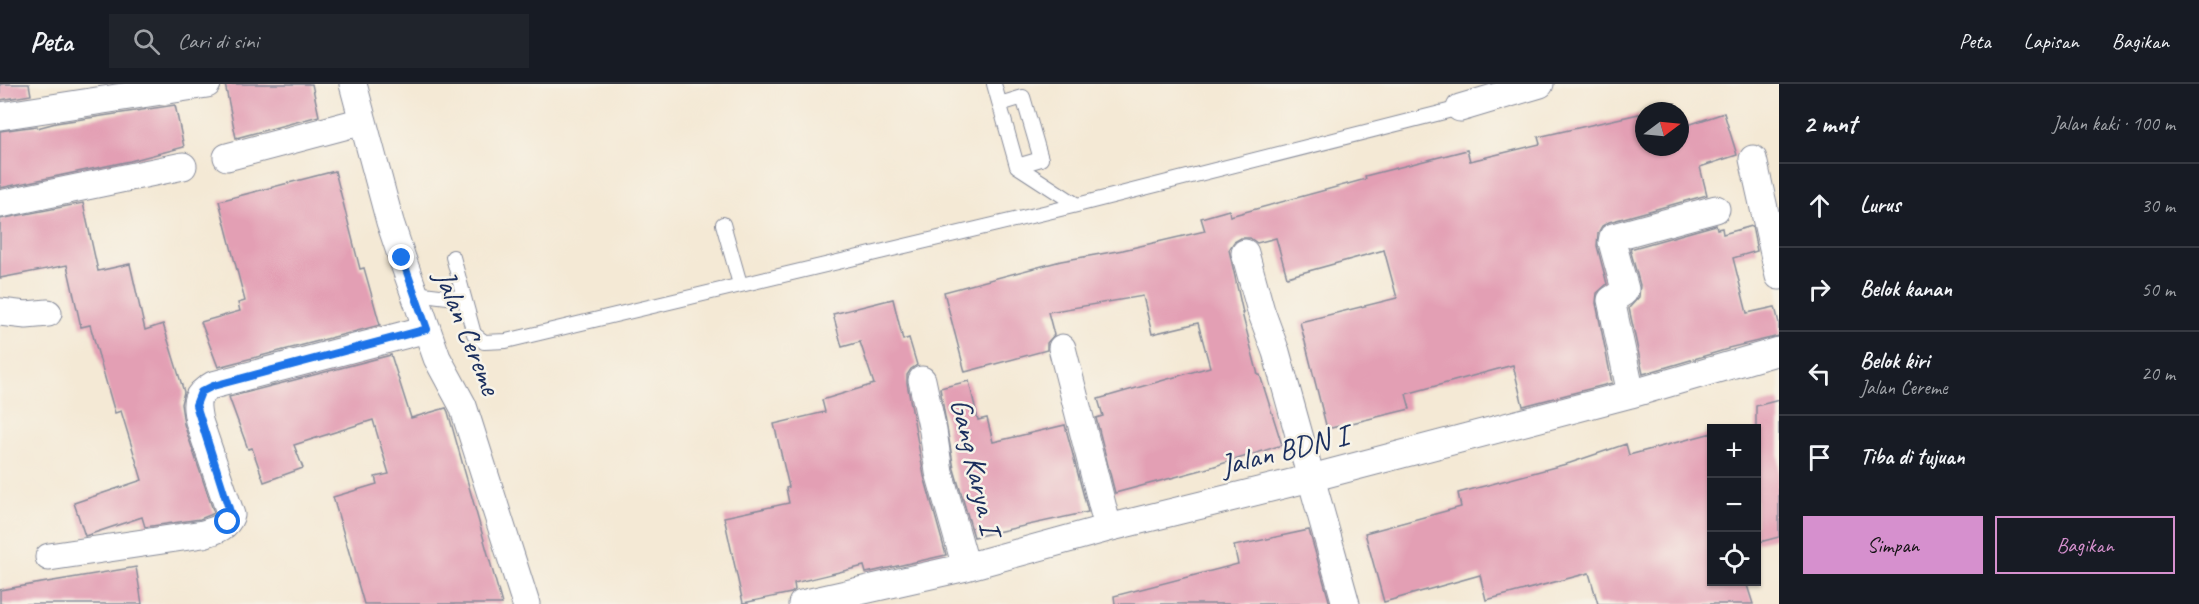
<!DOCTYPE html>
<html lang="id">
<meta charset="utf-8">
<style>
body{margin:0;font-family:Caveat,sans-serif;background:#20242c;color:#f1f3f6}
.controls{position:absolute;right:18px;bottom:18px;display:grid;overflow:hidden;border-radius:0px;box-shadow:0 2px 4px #0004}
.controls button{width:54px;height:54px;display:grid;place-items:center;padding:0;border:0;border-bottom:2px solid #363941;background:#171b24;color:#f1f3f6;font:30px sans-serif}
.compass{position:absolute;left:1635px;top:18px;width:54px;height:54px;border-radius:50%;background:#171b24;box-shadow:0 2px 4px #0004;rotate:74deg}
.stop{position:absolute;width:18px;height:18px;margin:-14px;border:4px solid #1a73e8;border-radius:50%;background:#fff}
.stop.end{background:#1a73e8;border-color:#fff;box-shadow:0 2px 6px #0008}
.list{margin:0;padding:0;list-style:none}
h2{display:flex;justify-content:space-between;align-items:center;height:78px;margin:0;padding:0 24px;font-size:26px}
h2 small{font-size:20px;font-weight:400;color:#9ea1a6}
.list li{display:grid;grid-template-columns:39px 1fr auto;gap:18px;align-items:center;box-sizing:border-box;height:84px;padding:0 24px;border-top:2px solid #363941}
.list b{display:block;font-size:22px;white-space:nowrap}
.list p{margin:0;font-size:20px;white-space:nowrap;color:#9ea1a6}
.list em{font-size:20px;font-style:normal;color:#9ea1a6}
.actions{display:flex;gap:12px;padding:18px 24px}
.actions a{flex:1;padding:14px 0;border:2px solid #d690ce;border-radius:0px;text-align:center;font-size:21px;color:#d690ce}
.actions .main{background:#d690ce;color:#111}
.icon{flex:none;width:33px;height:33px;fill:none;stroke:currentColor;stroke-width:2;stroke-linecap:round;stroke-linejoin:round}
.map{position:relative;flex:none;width:1779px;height:520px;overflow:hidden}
header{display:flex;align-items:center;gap:36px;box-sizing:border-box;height:84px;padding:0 30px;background:#171b24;border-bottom:2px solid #363941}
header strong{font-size:28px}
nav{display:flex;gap:33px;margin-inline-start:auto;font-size:21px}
.search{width:420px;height:54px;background:#20242c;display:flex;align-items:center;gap:15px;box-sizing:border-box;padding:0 21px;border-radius:0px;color:#9ea1a6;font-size:22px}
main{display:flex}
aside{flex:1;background:#171b24}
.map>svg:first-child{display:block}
</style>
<header>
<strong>Peta</strong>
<div class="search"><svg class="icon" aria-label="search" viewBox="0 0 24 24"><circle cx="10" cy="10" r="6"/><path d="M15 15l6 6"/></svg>Cari di sini</div>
<nav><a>Peta</a><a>Lapisan</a><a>Bagikan</a></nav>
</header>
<main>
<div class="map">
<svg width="1779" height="520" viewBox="0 0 1779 520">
<rect width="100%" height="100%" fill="#f7f3e8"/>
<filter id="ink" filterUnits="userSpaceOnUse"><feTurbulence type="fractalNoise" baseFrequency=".0167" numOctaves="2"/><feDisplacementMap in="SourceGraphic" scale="12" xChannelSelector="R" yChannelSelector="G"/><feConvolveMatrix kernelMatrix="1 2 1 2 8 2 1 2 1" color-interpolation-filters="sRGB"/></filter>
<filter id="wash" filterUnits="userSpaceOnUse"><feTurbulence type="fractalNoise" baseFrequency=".008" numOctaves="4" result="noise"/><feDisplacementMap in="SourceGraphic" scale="24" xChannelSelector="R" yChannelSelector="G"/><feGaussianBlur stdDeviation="1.35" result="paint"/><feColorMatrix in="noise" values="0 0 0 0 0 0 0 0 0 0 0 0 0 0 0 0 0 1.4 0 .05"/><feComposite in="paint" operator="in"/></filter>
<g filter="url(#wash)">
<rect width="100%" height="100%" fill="#f4e9d5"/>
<g id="blocks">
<!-- building -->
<path fill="#e39fb4" d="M0,0H29L31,11L0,16Z
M225,0H312L319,32L236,54Z
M175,21L184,63L130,77L0,104V47L37,42V44L56,39Z
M1724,29L1737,71L1700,83L1707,111L1609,138L1602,142L1598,149L1597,162L1607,200L1597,209L1596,219L1612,299L1523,322L1513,281L1406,310L1410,325L1327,345L1300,238L1397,214L1384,166L1287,193L1276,154L1257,159L1250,154H1241L1234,158L1229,166L1243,229H1242L1258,291H1260L1282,361L1205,385L1115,409L1096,334L1103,332L1098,315L1210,283L1198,239L1152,250L1143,212L1048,228L1054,251L1047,259V266L965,288L944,208L1061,177L1123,166L1205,147L1201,134L1229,126L1230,132L1366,95L1365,92L1467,66L1470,77L1540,60L1538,53L1639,30L1644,47V63H1680V38L1687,36L1688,41Z
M335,87L360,185L364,184L380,241L218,283L201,238L240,227L238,219L245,217L219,117Z
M83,119L98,187L130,180L145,246L163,240L184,308L181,320L184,340L214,429L210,431L200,435L145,443L142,433L85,452L74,419L142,396L121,327L115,329L90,241L81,243L67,181L0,194V135Z
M1716,141L1717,145L1722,144L1723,150L1752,142L1757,167L1733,174L1747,229L1775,223L1779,239V252L1728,264V265L1643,290L1629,224L1639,213L1640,201L1630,165Z
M893,215L903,256L909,254L917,281L911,285L907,291V299L924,392L946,471L866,489L864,482L794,499L795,506L791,509L743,519L724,433L789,419L786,404L789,403L774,340L825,328L822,316L874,300L860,258L842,263L833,230Z
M391,271L411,334L446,324L448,328L502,520H364L333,413L377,400L375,393L389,390L373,336L294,361L303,384L264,398L252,364L248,365L229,313Z
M969,297L978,336L987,334L993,358L1065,341L1088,428L974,453L954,385L940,304Z
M1779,316V453L1756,459V322Z
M1712,349V498H1746L1753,520H1598L1589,489L1486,516L1480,491L1384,518L1365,449L1461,423L1458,409L1570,379L1626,360L1629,371Z
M1309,446L1330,520H1115L1114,512L1238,480L1234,462Z
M136,483L142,520H0V506Z"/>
</g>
</g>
<g filter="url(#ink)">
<use href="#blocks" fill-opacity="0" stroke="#888c9a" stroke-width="1.5"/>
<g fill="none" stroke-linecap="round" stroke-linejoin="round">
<defs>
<path id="lane" d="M994,0L1017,82L1077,121
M1000,20L1023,13L1041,75L1017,82
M723,140L740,200
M453,173L474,250L484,258L506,257L1077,121L1460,24
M415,209L464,215"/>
<path id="street" d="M353,0L390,138L402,174L437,274L463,322L526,520
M1460,24L1540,0
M0,32L207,0
M227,73L363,37
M1753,75L1779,192
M0,120L183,82
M1245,169L1261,227L1276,268L1346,520
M0,228L26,231L48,229
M1062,264L1108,444
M922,296L933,347L939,388L966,483
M1631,310L1611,216L1624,208L1625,205L1612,158L1613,153L1716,125
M49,473L203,450C216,446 226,444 231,431L199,337C195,317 195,311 213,301L427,245
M802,520L966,483L1108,444L1311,394L1631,310L1779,267"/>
</defs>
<!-- lane casing -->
<use href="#lane" stroke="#888c9a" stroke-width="16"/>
<!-- street casing -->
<use href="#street" stroke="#888c9a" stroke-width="29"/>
<!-- lane -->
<use href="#lane" stroke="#fff" stroke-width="14"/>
<!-- street -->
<use href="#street" stroke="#fff" stroke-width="27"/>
</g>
</g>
<g fill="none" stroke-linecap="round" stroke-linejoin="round" filter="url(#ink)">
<!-- route -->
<path stroke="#1a73e8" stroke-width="8" d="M228,438L231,431L196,321L201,308L213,302L427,245L402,174"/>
</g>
<g text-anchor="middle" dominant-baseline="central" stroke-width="5" stroke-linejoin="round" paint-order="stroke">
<!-- street labels -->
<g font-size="30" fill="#1b2f5e" stroke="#f7f3e8">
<text transform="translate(468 248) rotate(68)">Jalan Cereme</text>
<text transform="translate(1284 366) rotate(-14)">Jalan BDN I</text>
<text transform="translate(976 382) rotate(77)">Gang Karya I</text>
</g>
</g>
</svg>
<div class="controls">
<button>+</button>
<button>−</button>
<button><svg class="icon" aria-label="locate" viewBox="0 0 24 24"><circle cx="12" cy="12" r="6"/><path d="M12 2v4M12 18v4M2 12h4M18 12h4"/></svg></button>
</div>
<svg class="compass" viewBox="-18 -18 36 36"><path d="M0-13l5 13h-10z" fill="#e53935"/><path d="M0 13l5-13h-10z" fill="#9ea1a6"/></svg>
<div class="stop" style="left:228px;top:438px"></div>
<div class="stop end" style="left:402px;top:174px"></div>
</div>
<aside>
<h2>2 mnt<small>Jalan kaki · 100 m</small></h2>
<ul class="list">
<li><svg class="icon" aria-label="ahead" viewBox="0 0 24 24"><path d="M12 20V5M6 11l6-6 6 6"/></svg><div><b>Lurus</b></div><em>30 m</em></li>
<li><svg class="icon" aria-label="right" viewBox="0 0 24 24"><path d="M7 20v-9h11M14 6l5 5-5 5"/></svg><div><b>Belok kanan</b></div><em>50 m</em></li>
<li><svg class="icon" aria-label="left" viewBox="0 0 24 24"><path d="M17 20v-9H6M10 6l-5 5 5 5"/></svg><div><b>Belok kiri</b><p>Jalan Cereme</p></div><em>20 m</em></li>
<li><svg class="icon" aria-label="arrive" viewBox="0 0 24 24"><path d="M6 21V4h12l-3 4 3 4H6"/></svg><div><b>Tiba di tujuan</b></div></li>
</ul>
<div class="actions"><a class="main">Simpan</a><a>Bagikan</a></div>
</aside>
</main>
